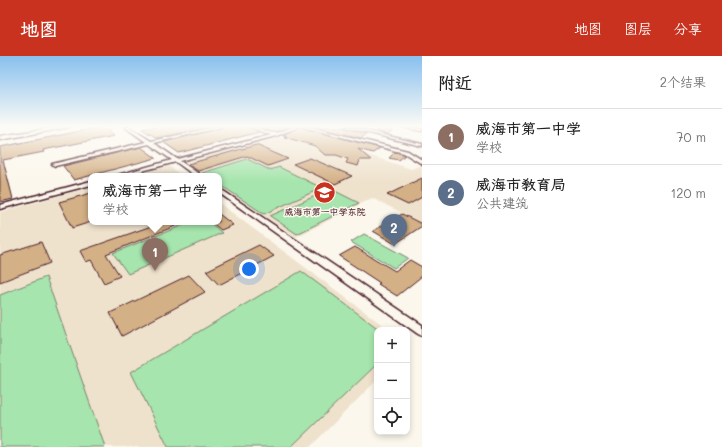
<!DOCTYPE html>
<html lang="zh">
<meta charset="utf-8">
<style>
body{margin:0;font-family:Mali,"LXGW WenKai TC",sans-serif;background:#f2f2f2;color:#222}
.controls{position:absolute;right:12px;bottom:12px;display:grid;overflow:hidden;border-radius:8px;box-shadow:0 2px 6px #0003}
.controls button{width:36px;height:36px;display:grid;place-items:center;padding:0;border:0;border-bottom:1px solid #e0e0e0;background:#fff;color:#222;font:20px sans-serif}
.you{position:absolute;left:249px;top:213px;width:14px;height:14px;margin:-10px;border:3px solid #fff;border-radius:50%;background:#1a73e8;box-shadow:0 0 0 6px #1a73e833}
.badge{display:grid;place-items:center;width:26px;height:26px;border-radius:50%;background:#c8321e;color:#fff;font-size:13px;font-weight:700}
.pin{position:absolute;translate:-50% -33px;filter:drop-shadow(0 1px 2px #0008)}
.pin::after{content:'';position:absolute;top:21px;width:14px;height:12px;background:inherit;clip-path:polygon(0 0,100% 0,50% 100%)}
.popup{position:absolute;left:88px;top:117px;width:134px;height:52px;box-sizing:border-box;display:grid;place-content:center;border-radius:8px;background:#fff;filter:drop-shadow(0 1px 3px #0005);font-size:13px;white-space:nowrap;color:#767676}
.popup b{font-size:15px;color:#222}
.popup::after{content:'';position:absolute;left:50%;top:100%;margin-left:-8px;border:8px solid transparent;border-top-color:#fff}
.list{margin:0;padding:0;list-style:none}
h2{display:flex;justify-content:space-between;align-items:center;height:52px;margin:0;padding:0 16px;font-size:17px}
h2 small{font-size:13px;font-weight:400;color:#767676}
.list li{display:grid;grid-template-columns:26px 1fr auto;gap:12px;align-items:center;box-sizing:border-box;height:56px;padding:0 16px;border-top:1px solid #e0e0e0}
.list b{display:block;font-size:15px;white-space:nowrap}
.list p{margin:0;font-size:13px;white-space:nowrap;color:#767676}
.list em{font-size:13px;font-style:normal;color:#767676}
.icon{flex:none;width:22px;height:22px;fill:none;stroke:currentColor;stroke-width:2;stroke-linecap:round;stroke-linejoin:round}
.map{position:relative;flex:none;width:422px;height:391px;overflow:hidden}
header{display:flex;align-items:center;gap:24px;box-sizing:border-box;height:56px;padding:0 20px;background:#c8321e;color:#fff}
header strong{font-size:19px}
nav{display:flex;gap:22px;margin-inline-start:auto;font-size:14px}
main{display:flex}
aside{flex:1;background:#fff}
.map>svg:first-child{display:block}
</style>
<header>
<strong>地图</strong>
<nav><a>地图</a><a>图层</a><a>分享</a></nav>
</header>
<main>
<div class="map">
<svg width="422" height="391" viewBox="0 0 422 391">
<rect width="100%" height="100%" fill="#fbf7ec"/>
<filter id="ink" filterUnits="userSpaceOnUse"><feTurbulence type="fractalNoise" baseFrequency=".025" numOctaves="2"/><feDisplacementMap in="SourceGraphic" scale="8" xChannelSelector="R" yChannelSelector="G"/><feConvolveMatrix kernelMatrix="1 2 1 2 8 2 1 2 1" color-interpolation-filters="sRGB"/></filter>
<g filter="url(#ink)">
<!-- built -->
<path fill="#efe2cd" d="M280,81L322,93L335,88L411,113L419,110L422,111V167L372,142L296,181L219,130V120H205L184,106Z
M169,110L182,120H132Z
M91,131V166H219V147L389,274H377V324L310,391H0V156Z"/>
<!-- green -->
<path fill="#a6e5ad" stroke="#78826c" d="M247,103L270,114L279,111L322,132L264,158L219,128V120H206L202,117Z
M331,133L359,147L297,178L270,160Z
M191,166H209L222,177L128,218L113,197Z
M364,178L408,202L394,212L351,186Z
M301,215L380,274H377V308L291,391H168L131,316Z
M46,221L105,391H0V239Z"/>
<!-- building -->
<path fill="#d4b086" stroke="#4a1f2b" d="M101,71H104L114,80L43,94L44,96L3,104L13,143L0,146V91Z
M153,71H210L157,82L142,73Z
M223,71H248L259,76L179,97L163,86L222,72Z
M262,71H289L273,76L262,72Z
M299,71L303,72L380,92L373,97L358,93L371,104H360L358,110L346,107L348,103L336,99H325L315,90L284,81L287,80L283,79Z
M314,71H343L345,72L367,78L361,82Z
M383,71H398L387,78L376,75Z
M256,89L288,103L268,110L247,100L198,115L188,108Z
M141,91L156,102L74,124L63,110Z
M395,96L403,98L405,99L399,104L389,102Z
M310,102L315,104L352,120L335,128L293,108Z
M422,122V141L408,149L387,139Z
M91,137V166L72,172L59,146Z
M219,158L233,169L221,174L211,166H219Z
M402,158L422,168V170L395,188L373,175Z
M163,166H185L106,198L120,220L104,227L91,204L86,206L80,195Z
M41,186L50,207L0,226V199Z
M259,189L274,200L219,229L206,215Z
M355,191L395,215L410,204L422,211V220L397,240L378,228L380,227L339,200Z
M189,219L205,236L122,280L110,257Z"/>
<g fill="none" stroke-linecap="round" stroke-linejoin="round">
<defs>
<path id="street" d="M125,71H129L151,85L216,71H222L154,87L177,103L271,79L250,71C259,71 269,78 276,77C284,76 290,70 298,71L276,80L180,105L202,120H195L176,106L123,120H114L172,104L149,88L55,110L52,108L146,86Z
M303,71H309L408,95L422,104V108L404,97Z
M345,71H351L422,88V90Z
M404,71L422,73V75L406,72Z
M91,125V129L0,153V149Z
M219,132L422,269V280L418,278L219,137Z"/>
<path id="secondary" d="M58,71H70L0,84V80Z"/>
</defs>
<!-- street casing -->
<use href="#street" stroke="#4a1f2b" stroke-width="3"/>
<!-- secondary casing -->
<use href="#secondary" stroke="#4a1f2b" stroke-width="3"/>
<!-- street -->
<use href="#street" fill="#fbf7ec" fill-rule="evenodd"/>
<!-- secondary -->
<use href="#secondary" fill="#fbf7ec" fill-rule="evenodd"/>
</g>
</g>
<!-- sky -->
<linearGradient id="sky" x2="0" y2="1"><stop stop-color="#88c0ef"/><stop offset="0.56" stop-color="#fdfbf6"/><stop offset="1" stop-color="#fdfbf6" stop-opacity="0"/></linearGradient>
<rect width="422" height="126" fill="url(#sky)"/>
<!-- icons -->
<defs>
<symbol id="school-disc" viewBox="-11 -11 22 22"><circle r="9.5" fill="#c8321e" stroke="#fbf7ec"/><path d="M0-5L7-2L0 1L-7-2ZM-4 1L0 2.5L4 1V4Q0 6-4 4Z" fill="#fff"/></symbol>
</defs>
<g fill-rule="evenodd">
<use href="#school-disc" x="312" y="124" width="25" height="25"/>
</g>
<g text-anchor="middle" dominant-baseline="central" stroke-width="3" stroke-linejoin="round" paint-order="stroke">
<!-- far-poi labels -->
<g font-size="9" font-weight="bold" fill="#4a1f2b" stroke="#fbf7ec">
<text x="325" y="155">威海市第一中学东院</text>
</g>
</g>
</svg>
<div class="controls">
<button>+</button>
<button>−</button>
<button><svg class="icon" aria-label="locate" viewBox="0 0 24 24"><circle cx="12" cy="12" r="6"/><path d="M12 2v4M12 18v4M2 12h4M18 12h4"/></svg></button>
</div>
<div class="you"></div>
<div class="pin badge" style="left:155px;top:215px;background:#8d6e63">1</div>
<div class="popup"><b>威海市第一中学</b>学校</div>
<div class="pin badge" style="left:394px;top:191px;background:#5c6f8a">2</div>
</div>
<aside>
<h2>附近<small>2个结果</small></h2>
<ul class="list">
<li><span class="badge" style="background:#8d6e63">1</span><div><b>威海市第一中学</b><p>学校</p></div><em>70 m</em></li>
<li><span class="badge" style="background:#5c6f8a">2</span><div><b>威海市教育局</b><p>公共建筑</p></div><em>120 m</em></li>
</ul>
</aside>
</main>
